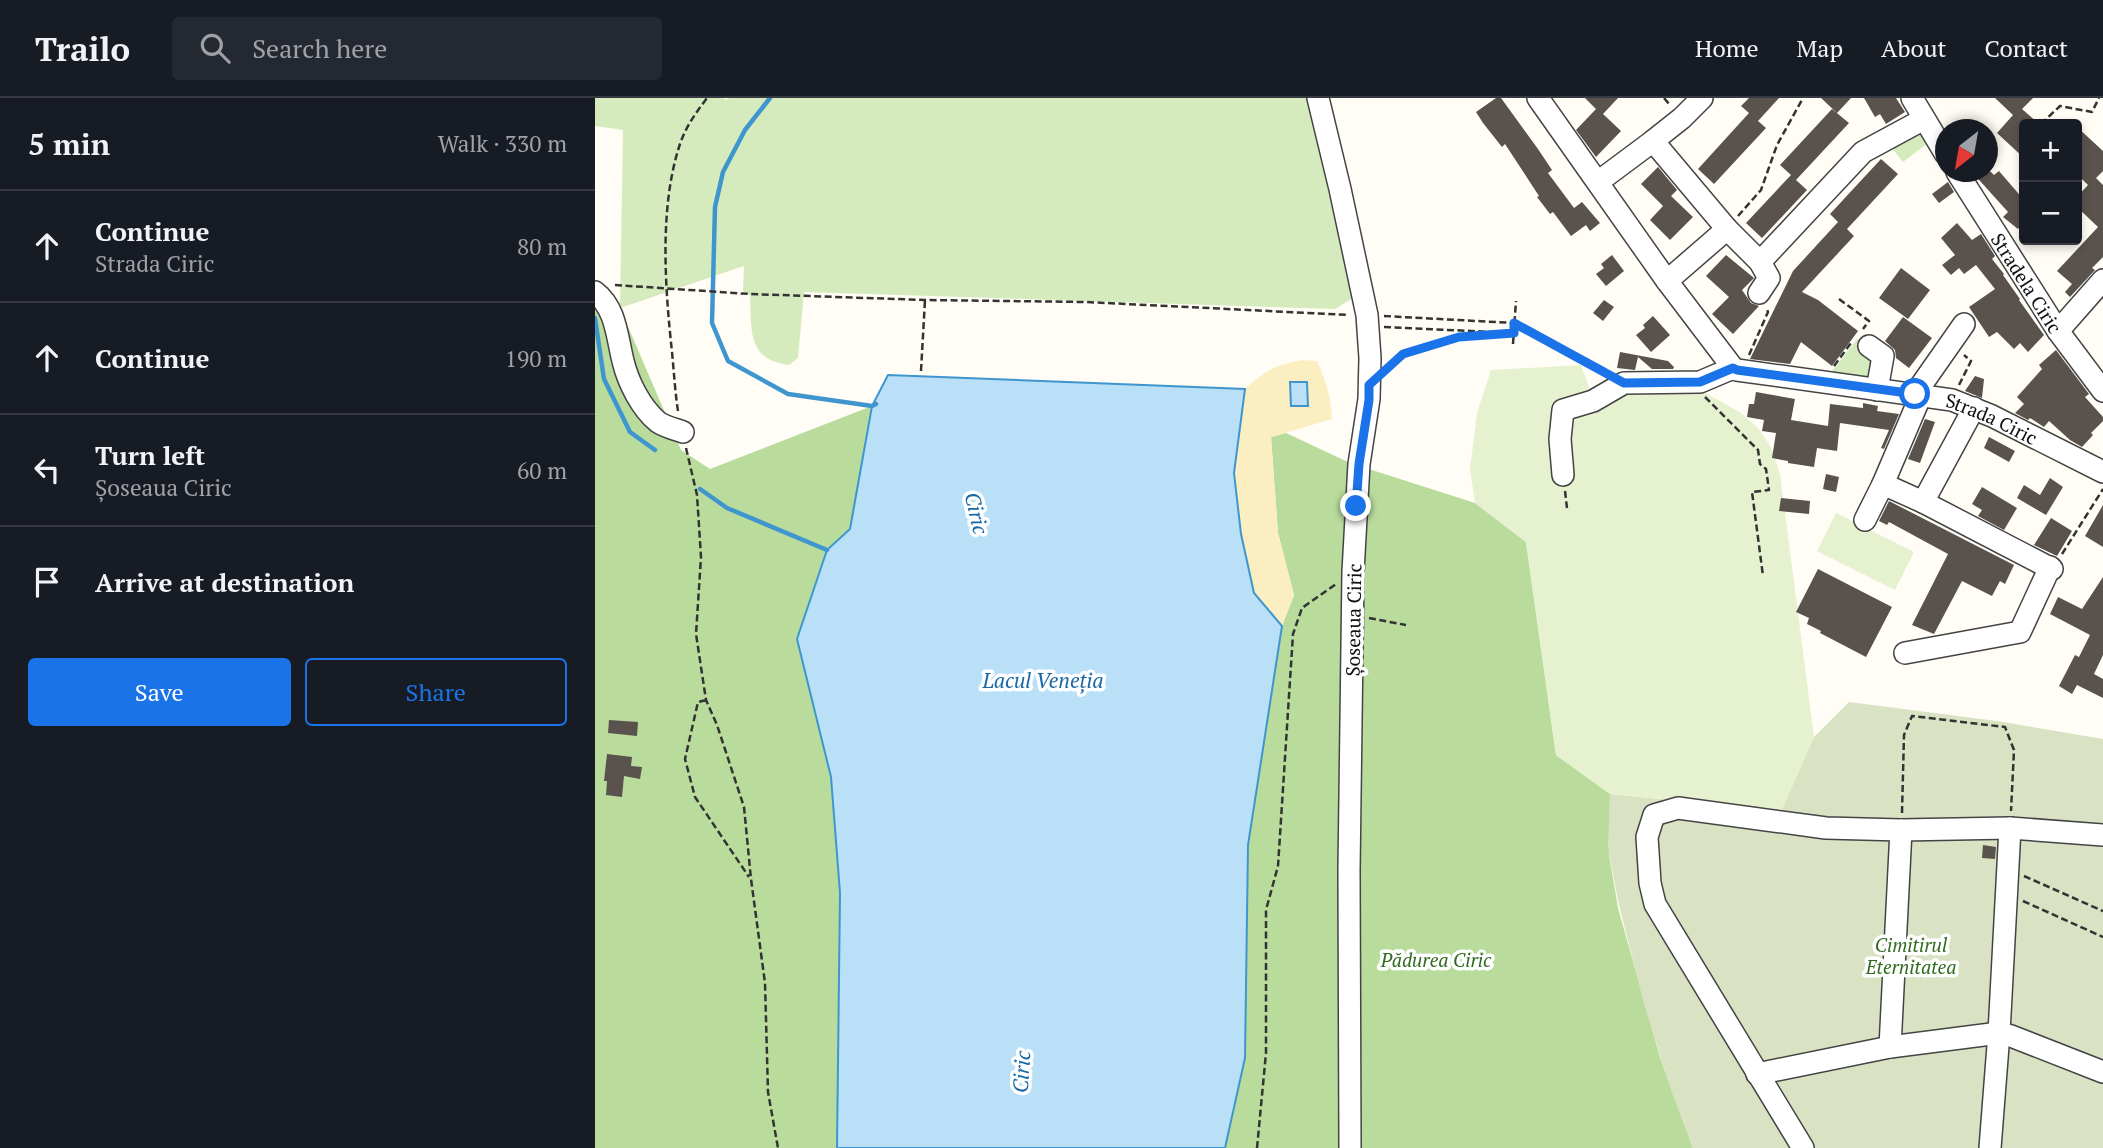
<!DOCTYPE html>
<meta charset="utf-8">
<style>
body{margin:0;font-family:"PT Serif",serif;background:#242831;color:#f1f3f6}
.controls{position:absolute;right:21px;top:21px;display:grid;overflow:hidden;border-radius:7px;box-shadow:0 4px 10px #0003}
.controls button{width:63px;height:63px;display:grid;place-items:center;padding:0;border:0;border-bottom:2px solid #363941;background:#171b24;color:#f1f3f6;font:35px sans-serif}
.compass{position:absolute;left:1340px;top:21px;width:63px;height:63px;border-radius:50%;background:#171b24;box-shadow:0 4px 10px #0003;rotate:211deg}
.stop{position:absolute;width:21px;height:21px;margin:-16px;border:5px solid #1a73e8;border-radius:50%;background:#fff}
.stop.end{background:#1a73e8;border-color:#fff;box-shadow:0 2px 7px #0008}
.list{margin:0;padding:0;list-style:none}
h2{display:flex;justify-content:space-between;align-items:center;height:91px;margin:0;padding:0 28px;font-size:30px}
h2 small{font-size:23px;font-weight:400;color:#9ea1a6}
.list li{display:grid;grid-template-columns:46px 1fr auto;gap:21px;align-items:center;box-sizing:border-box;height:112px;padding:0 28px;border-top:2px solid #363941}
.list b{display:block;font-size:26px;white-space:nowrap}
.list p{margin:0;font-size:23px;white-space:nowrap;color:#9ea1a6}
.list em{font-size:23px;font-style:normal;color:#9ea1a6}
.actions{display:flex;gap:14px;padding:21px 28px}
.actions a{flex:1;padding:16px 0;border:2px solid #1a73e8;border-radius:7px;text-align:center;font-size:24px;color:#1a73e8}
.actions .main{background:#1a73e8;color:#fff}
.icon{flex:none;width:38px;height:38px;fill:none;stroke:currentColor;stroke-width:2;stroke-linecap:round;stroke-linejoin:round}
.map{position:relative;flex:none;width:1508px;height:1050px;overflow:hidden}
header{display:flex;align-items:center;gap:42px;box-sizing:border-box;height:98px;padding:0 35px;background:#171b24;border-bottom:2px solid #363941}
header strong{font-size:33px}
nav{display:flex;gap:38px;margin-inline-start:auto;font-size:24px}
.search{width:490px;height:63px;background:#242831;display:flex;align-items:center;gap:18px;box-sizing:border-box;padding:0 24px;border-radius:7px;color:#9ea1a6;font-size:26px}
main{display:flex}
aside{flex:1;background:#171b24}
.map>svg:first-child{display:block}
</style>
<header>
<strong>Trailo</strong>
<div class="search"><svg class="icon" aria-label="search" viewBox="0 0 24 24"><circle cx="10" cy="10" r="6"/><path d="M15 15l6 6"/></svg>Search here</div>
<nav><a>Home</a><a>Map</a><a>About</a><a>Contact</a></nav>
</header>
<main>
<aside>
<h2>5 min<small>Walk · 330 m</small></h2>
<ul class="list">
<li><svg class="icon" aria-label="ahead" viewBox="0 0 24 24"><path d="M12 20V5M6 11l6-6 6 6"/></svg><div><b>Continue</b><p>Strada Ciric</p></div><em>80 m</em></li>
<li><svg class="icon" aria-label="ahead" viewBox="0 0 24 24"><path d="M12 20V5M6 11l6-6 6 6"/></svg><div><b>Continue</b></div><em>190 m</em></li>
<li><svg class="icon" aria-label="left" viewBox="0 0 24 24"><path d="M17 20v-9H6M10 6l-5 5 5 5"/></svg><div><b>Turn left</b><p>Șoseaua Ciric</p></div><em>60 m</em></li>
<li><svg class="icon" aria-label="arrive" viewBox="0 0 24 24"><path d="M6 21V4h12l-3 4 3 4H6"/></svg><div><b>Arrive at destination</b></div></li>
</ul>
<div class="actions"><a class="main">Save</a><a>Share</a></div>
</aside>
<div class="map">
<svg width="1508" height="1050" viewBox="0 0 1508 1050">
<rect width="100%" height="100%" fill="#fffdf5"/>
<!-- green -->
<path fill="#d5ebbd" d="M0,0H128L131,2L134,0H713L737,95L758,200L740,211L209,194L203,260L194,267C151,262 157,231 155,197L148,193L149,168L25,210L28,32L0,28Z
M1328,35L1333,45L1308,64L1297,50Z
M1262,241L1286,259L1280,289L1230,282Z"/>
<!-- forest -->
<path fill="#b9dc9c" d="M0,203L25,210L86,352L115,371L277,308L255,431L232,452L202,541L236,679L245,795L242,1050H0Z
M691,335L755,365L880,405L931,444L961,657L1015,696L1014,756L1023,810L1065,959L1098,1050H630L650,960L653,747L687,528L699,497L683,435L676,339Z"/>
<!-- sand -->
<path fill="#fbeec1" d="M708,262L722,263C731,282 736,300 737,321L676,339L683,435L699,497L687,528L659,495L646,436L639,375L650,291C671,272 680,267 708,262Z"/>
<!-- cemetery -->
<path fill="#d9e3c4" d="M1254,604L1402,623L1508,641V1050H1098L1077,995L1049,906L1023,803L1013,749L1015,696L1186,713L1219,639Z"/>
<!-- pitch -->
<path fill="#e6f2cf" d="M986,267L1002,312L1016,303L1039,294H1109L1146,315L1163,330L1176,349L1185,376L1219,639L1186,713L1015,696L961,657L931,444L880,405L875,371L882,315L896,272Z
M1241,415L1319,454L1300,492L1222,453Z"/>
<!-- water -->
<path fill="#b9e0f7" stroke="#3f96cf" stroke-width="2" d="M293,277L650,291L639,375L646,436L659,495L687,528L653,747L650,960L630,1050H242L245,795L236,679L202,541L232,452L255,431L277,308Z
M695,284H712L713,308H696Z"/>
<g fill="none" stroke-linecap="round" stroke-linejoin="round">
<!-- stream -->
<path stroke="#3f96cf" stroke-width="4.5" d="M175,0L150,32L128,74L120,109L117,225L133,263L193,296L277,308L281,306
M0,220L9,281L35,334L60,352
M105,391L132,410L232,452"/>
</g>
<!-- building -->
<path fill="#5a524d" d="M901,0H906L943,51L957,72L953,75L979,110L987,104L1005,125L995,133L991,127L976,138L958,114L955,116L942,99L944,98L910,46L907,49L888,25L881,14Z
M990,0H1023L1008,16L1026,33L1001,59L981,32L1001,11Z
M1154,0H1184L1163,23L1171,30L1119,86L1103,71L1154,15L1146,8Z
M1226,0H1256L1242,15Z
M1269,0H1301L1310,14L1291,26L1285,16L1280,19Z
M1400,0H1438L1427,11L1444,26H1429V60L1402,35L1418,17Z
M1237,11L1254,25L1201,82L1212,92L1167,140L1151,125L1196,77L1185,67Z
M1482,29L1508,53V73L1501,80L1508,87V159L1497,170L1500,172L1475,199L1470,194L1477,186L1462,173L1503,129L1482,109V99L1493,87L1482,76Z
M1286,61L1303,76L1252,131L1259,138L1207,194L1223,202L1263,233L1237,268L1206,244L1195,266L1155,261L1198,173L1243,124L1235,116Z
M1063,69L1082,92L1076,98L1098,119L1075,142L1055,122L1068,108L1046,86Z
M1404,73L1429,102V123L1423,131L1408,119L1413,114L1377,74H1396L1399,77Z
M1353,84L1359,94L1344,105L1337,96Z
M1362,125L1377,142L1386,136L1400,158L1397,161L1409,176L1408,177L1425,201L1424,202L1449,237L1433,254L1425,245L1419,251L1402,234L1394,239L1374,209L1400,191L1381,167L1369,176L1364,170L1356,177L1347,167L1360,157L1346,140Z
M1017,157L1029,173L1011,188L1001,176L1009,170L1006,166Z
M1131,157L1159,180L1147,192L1156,205L1164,208L1138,236L1117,216L1134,199L1111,178Z
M1306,170L1335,192L1313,221L1284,200Z
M1009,202L1019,209L1008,223L998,215Z
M1058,218L1075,237L1056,254L1041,237L1050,230L1048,227Z
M1308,219L1337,240L1314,270L1301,260L1300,252L1290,243Z
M1461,252L1494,296L1490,299L1508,319V323L1496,335L1498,337L1487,349L1475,342L1454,323L1449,329L1435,320L1433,322L1420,315L1429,306L1422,299L1447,271L1444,267Z
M1025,254L1073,263L1079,269L1078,271H1057L1043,259L1040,272L1022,270Z
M1380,278L1389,281L1387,300L1370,293Z
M1161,294L1200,301L1196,322L1233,328L1235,306L1268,310V305L1283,308L1282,313L1304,316L1289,351L1286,350L1294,332L1245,325L1242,353L1222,350L1219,369L1193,365V363L1177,360L1181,335L1167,333L1169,322L1152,319L1154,306H1159Z
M1330,321L1340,324L1325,365L1313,361Z
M1394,339L1420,353L1414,364L1389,350Z
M1231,376L1244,379L1241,394L1228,391Z
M1455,380L1468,389L1451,417L1422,400L1429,387L1445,397Z
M1387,389L1422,410L1409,432L1383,418L1387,412L1377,406Z
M1186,400L1215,403L1214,416L1184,413Z
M1294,403L1419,467L1410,486L1405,483L1397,498L1367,483L1339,536L1317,527L1353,456L1294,424L1292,427L1284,423Z
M1508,407V449L1490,438Z
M1456,420L1477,433L1462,458L1439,447Z
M1223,471L1297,509L1271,559L1225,535L1226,533L1212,526L1214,520L1201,514Z
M1508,479V557L1499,576L1508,581V600L1482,587L1477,596L1464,588L1480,557L1484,559L1495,537L1455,516L1463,499L1487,511Z
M14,622L43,624L42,638L13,635Z
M12,656L37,659L36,668L47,669L45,681L29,678L27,699L11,697L12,683H9Z
M1388,747L1401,749L1400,761L1387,760Z"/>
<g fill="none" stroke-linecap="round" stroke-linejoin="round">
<defs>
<g id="minor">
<path d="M723,0L745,91L772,217L775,260L774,301L764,366L758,474L754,773L755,1050"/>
<path id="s1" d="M943,0L1072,183L1138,270L1142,272L1357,302L1397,318L1508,374"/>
<path d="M1107,0L1087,20L1058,43L1132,131"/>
<path d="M1317,0L1350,55"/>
<path id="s2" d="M1362,74L1463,233L1508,293"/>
<path d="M1003,84L1058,43"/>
<path d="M1072,183L1132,131L1165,164L1268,54L1329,21"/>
<path d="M0,194C21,210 22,239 28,263C33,284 46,310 63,324C70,329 80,331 88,334"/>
<path d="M1164,195L1174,180L1165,164"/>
<path d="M1463,233L1508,182"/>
<path d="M1274,248L1288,258L1282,292"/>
<path d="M1320,296L1369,226"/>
<path d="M968,377L965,341L968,312L998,303L1029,285L1105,284L1138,270"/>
<path d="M1288,386L1326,297"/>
<path d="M1328,404L1457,471"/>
<path d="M1270,422L1288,386L1328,404L1379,310"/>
<path d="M1310,555L1425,534L1455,469"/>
<path d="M1295,949L1306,732"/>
<path d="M1162,976L1295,949L1404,935L1416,938L1508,974"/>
<path d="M1208,1050L1060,806L1055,785L1052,739L1059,717L1083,710L1231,730L1306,732L1415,730L1508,737"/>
<path d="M1395,1050L1404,935L1415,730"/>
</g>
</defs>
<!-- minor casing -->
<use href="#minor" stroke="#444" stroke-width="24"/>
<!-- path -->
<path stroke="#333" stroke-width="2.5" stroke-dasharray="7 3.5" stroke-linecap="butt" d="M1069,0L1075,7
M1446,26L1465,8L1497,14L1504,0
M1143,118L1166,92L1182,47L1208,0
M20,187L155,196L330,202L491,204L754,217
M1244,201L1274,223L1268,231
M789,218L919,225L1008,274
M789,229L898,234
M908,234L919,235
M918,246L921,203
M1154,257L1173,214L1171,209
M793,268L808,256L864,239L909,234
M1239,268L1256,245
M326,273L330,202
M1364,287L1376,263L1369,257
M1110,299L1163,352L1165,366L1171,371L1174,392L1157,394L1168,478
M83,313C80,294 79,274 77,254C70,189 64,109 85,46C91,28 101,15 112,0
M91,350L102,397L106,459L101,536L111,602L122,627L149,709L156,781L170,885L173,994L183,1050
M970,393L972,410
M1467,456L1508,391
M774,520L811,527
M111,602L103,604L90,661L100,699L154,779
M1307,715L1309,637L1317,618L1410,629L1419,652L1416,713
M1429,778L1508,813
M1428,803L1508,839
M662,1050L671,955V812L683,768L698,536L707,510L741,486"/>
<!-- minor -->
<use href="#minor" stroke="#fff" stroke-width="21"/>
</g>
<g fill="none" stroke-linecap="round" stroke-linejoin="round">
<!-- route -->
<path stroke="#1a73e8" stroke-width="9" d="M761,408L764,366L774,302V287L808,256L864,239L919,235V225L1029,285L1105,284L1138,270L1142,272L1320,296"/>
</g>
<g text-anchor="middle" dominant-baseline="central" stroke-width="7" stroke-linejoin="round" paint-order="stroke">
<!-- street labels -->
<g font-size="19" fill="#111" stroke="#fff">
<text stroke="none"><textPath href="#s2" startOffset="131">Stradela Ciric</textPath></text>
<text stroke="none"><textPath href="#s1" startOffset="598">Strada Ciric</textPath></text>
<text transform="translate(758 522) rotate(-89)">Șoseaua Ciric</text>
</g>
<!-- park labels -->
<g font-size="19" font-style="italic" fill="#2f6b1f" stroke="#fff">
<text x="1316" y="846">Cimitirul<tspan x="1316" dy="22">Eternitatea</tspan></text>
<text x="841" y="861">Pădurea Ciric</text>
</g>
<!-- water labels -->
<g font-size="21" font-style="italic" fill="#1768a6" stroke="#fff">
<text transform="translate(382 415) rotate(77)">Ciric</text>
<text x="448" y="582">Lacul Veneția</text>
<text transform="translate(426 974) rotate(-86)">Ciric</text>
</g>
</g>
</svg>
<div class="controls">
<button>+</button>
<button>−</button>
</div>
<svg class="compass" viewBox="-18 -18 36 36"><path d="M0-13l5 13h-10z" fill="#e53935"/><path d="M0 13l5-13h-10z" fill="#9ea1a6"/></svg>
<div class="stop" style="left:1320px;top:296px"></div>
<div class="stop end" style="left:761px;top:408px"></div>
</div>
</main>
